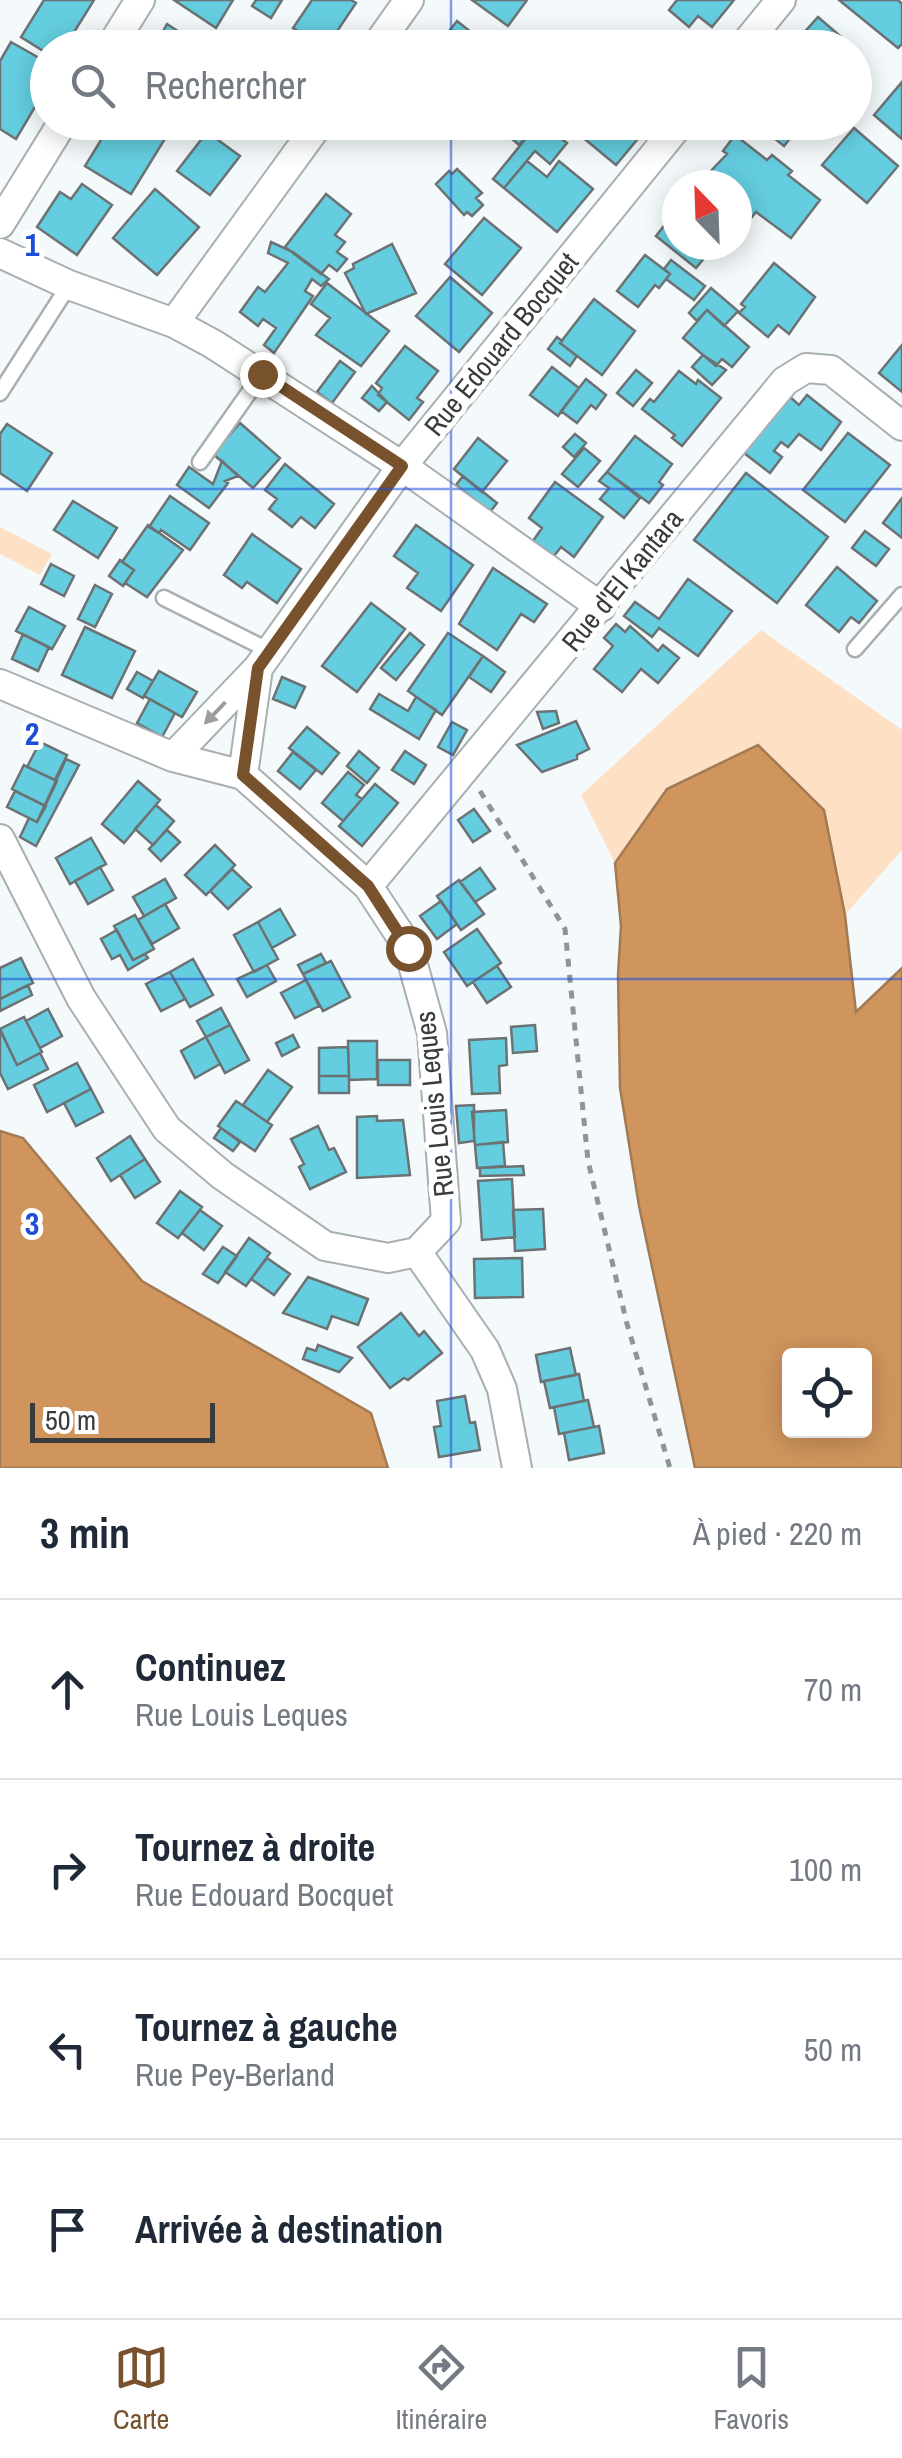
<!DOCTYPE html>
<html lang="fr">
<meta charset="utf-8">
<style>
body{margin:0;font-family:"Archivo Narrow",sans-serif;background:#f6f6f7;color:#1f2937}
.controls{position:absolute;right:30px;bottom:30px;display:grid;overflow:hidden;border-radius:10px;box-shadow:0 5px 25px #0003}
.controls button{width:90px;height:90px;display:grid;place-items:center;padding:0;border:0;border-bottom:2px solid #e0e1e3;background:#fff;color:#1f2937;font:50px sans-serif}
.compass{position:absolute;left:662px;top:170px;width:90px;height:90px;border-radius:50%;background:#fff;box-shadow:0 5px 25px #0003;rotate:337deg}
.scale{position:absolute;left:30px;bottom:25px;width:185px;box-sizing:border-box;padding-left:10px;border:5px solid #393c3c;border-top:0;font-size:28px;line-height:35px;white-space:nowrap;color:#393c3c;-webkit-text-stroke:8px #fff;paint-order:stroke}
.stop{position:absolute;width:30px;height:30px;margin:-22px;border:8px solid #77522d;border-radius:50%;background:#fff}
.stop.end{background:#77522d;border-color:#fff;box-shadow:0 2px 10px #0008}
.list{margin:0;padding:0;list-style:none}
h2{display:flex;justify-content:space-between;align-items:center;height:130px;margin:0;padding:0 40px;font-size:42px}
h2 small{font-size:32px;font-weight:400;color:#747a83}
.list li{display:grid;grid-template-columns:65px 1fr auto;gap:30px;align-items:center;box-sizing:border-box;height:180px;padding:0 40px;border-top:2px solid #e0e1e3}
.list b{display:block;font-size:38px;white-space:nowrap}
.list p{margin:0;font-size:32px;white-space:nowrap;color:#747a83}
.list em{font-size:32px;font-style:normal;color:#747a83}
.icon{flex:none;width:55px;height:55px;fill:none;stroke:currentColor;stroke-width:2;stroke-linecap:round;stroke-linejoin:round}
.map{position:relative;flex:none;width:902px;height:1468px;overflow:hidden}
.search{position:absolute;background:#fff;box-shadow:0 5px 25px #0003;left:30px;right:30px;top:30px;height:110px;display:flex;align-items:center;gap:25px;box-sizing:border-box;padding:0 35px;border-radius:55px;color:#747a83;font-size:38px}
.sheet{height:850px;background:#fff}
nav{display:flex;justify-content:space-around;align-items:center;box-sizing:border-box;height:140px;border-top:2px solid #e0e1e3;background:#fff;font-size:28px;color:#747a83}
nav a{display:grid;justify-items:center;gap:5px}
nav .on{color:#77522d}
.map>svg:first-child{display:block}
</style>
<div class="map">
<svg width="902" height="1468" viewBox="0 0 902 1468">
<rect width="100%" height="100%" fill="#f4fafb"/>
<!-- green -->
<path fill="#fee0c5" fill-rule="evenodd" d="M0,527L52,554L40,575L0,554Z
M761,630L902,730V850L845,915L856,1012L902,968V1468H695L639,1206L620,1088L618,975L621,926L615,863L581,795ZM790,1356H864V1430H790Z"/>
<!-- water -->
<path fill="#cf955d" stroke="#a27a53" stroke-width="2.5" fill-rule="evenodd" d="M758,745L824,810L845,915L856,1012L902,968V1468H695L639,1206L620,1088L618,975L621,926L615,863L667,789ZM790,1356H864V1430H790Z
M0,1131L23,1138L142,1281L371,1413L388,1468H0Z"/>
<!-- building -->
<path fill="#64cee0" stroke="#6c7273" stroke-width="2.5" d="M44,0H94L71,37L87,48H48V54L21,37Z
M174,0H233L216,28Z
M256,0H282L271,18L252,6Z
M312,0H351L356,3L326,48L293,28Z
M472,0H527L508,26Z
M677,0H734L712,27L698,16L689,27L669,10Z
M839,0H898L902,4V44L898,48Z
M818,17L847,42L842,48L793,45Z
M457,21L491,48H436Z
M167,24L204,48H154Z
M11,42L48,63V85L16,139L0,129V61Z
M902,82V139L874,115Z
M112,122L174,124L131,194L85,166Z
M493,122H537L538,123L519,145Z
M539,122L567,143L550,164L535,151L504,188L493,179Z
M572,122H650L651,123L616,165L569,126Z
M754,122H803L784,146Z
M854,128L898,166L867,203L822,165Z
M207,132L240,156L210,195L177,171Z
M735,135L767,160L772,155L792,171L788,175L820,200L791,238L756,212L752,217L737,205V185H720L707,175L727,154L723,151Z
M527,161L547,177L559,161L593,189L557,232L504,188Z
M457,169L482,193L476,198L483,205L472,216L467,212L464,215L436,184L449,171L452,174Z
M82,184L112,205L77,255L37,227L60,192L71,199Z
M155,189L199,227L157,275L113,238Z
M326,194L351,214L335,235L345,242L337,252L347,259L337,271L329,265L321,274L285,247Z
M677,209V245H715L696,268L656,236Z
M484,218L521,248L482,295L445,264Z
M271,242L293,252L329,279L321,286L312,279L305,291L313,296L274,353L264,345L276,328L263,319L258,326L240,312L258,287L265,292L288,263L268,253Z
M392,244L416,293L366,314L345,273L354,268L353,264Z
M645,255L670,274L659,288L655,285L638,307L617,291Z
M671,260L705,286L694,300L666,279L670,274L664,269Z
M774,263L815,297L789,334L778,325L768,337L739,313L745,307L741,304Z
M450,277L492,313L459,352L416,316Z
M327,283L389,331L361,366L316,335L330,318L311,304Z
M711,288L738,311L724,326L707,310L697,321L689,313Z
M594,299L635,331L602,375L560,343Z
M707,310L749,347L732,367L722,359L716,366L683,338Z
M557,337L562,341L560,343L577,356L570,366L548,349Z
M902,345V392L879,373Z
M405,346L438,371L417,398L423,402L409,420L378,395L382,388L376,383Z
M703,355L726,370L712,385L692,367Z
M340,361L355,372L332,403L317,392Z
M552,367L579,388L558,416L530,395Z
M636,370L652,383L633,406L617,393Z
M679,371L696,384L698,380L721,398L682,446L672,438L675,435L642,409L650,399L654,402Z
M586,379L606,395L596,409L591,405L577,423L561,411Z
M372,386L387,402L379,411L362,398Z
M807,395L841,422L821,450L799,434L788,447L781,442L774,451L782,457L770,473L744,453L789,396L799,405Z
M240,423L280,458L253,488L213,454Z
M7,424L52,453L27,491L0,473V434Z
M848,433L890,465L845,522L803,490Z
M575,434L586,443L574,457L563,447Z
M635,436L672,464L659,482L663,485L649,503L607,472Z
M478,438L507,461L482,492L454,469Z
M584,448L600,461L578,487L562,474Z
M222,461L238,476L225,481L228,483L209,508L177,485L189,467L213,484Z
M285,464L334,504L315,528L301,517L292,527L269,509L277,499L265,490Z
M607,472L640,498L624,518L600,499L609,488L599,481Z
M746,473L828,537L777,603L694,540Z
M463,476L497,503L490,512L456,485Z
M555,482L603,517L574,557L561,547L554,556L533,541L542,528L529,518Z
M170,496L209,523L190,550L161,530L159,533L149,527Z
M902,498V538L883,523Z
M73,501L117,528L98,558L54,530Z
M148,525L183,550L147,597L125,583L134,570L122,562Z
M416,525L473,565L441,611L407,588L418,573L394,556Z
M865,531L889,549L876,566L852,548Z
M252,534L301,569L277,603L247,582L242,588L224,575Z
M120,560L134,570L123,586L109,576Z
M51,564L74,576L64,596L41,584Z
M837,567L877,601L859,623L851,617L839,632L806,605Z
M493,568L547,604L534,622L521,614L497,650L459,624Z
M688,579L732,611L698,656L659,628L652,637L624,616L635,602L659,619Z
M95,585L112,594L95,627L78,619Z
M371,603L405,629L357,692L322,666Z
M29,607L65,626L52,649L16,631Z
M616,624L625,632L630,626L658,651L663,645L679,658L658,683L641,669L622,692L594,669L613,646L604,638Z
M85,627L135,651L112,698L62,675Z
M410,633L424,645L396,680L381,668Z
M448,633L483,656L442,715L408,691Z
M23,634L49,647L38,671L12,659Z
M483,656L505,672L491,692L469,677Z
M159,671L197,692L182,717L144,696Z
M137,672L153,681L143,698L127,689Z
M282,677L305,687L295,708L273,699Z
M379,694L408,711L416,697L436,710L419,739L370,709Z
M150,699L175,713L162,737L137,723Z
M556,711L559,723L543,729L537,712Z
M576,721L589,749L577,755V759L542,772L517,745Z
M452,722L467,730L453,755L438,747Z
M307,727L339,753L322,774L289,748Z
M40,742L67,755L55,780L27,767Z
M359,751L379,768L367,783L347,766Z
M405,751L426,765L414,784L392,770Z
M293,752L316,770L300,789L278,771Z
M66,759L79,765L36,846L20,837L29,818L37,822Z
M24,765L57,781L45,806L12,789Z
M348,772L364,785L356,795L362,799L343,821L322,803Z
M138,781L160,800L124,843L102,824Z
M375,784L398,803L362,846L339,826Z
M15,791L46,806L37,822L7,807Z
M156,805L174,821L153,845L135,829Z
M474,809L490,831L473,842L458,820Z
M167,830L180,842L161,861L149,849Z
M91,838L106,864L70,884L56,858Z
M215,845L235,865L206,895L185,875Z
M100,867L113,890L88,904L75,881Z
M480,868L495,889L475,902L460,882Z
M232,869L251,887L228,909L210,891Z
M165,879L176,898L144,916L133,897Z
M459,880L484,914L461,930L437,896Z
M441,901L457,924L437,939L420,916Z
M165,904L179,928L152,944L138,920Z
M280,909L295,935L272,948L258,922Z
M135,915L154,949L133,960L114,926Z
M258,922L278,959L254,972L234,935Z
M477,929L501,963L467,986L444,952Z
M117,930L133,960L145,954L148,958L128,970L120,955L112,959L101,939Z
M321,954L326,963L303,974L298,965Z
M21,958L33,983L0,999V968Z
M193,959L213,995L190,1007L170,972Z
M331,961L350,997L323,1011L303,974Z
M267,965L276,981L247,997L237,979Z
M497,966L511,987L487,1003L473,982Z
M170,972L185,999L161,1011L146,984Z
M306,980L319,1006L295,1018L281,993Z
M28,985L32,995L0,1011V999Z
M221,1008L230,1025L206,1037L197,1021Z
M48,1009L62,1036L40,1048L26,1021Z
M24,1017L42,1052L17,1065L0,1029Z
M230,1025L249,1060L225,1073L206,1037Z
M535,1025L537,1051L513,1053L511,1027Z
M0,1030L17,1065L40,1053L48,1069L8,1089L0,1073Z
M293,1035L299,1047L282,1056L276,1043Z
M206,1037L220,1064L195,1078L181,1051Z
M506,1038L507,1065L499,1066L500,1093L472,1094L469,1040Z
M348,1041H377V1079L349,1080Z
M348,1047L349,1076H319V1048Z
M378,1060H410V1085H378Z
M77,1063L91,1089L47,1112L34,1085Z
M268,1070L292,1087L267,1122L243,1105Z
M319,1076H349V1093H319Z
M91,1089L103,1112L76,1126L64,1103Z
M236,1101L272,1125L255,1151L218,1126Z
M474,1105V1141L459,1143L456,1106Z
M506,1110L508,1142L475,1145L472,1112Z
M377,1116V1121L403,1120L410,1175L357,1178V1117Z
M318,1126L329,1150L334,1148L346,1172L310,1189L299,1167L304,1164L291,1139Z
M221,1128L240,1142L233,1151L214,1138Z
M130,1136L145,1159L111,1181L97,1158Z
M503,1142L505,1166L477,1168L475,1145Z
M145,1159L160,1182L135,1198L120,1175Z
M523,1166L524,1175L480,1176V1168Z
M512,1179L515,1237L482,1240L478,1181Z
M180,1191L202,1207L178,1238L157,1223Z
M543,1209L545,1249L515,1251L513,1210Z
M200,1210L222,1226L204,1250L182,1233Z
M249,1238L270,1253L246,1286L225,1272Z
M223,1247L237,1256L218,1283L203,1274Z
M267,1258L290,1274L274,1295L251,1279Z
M522,1258L523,1297L475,1298L474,1259Z
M308,1277L368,1299L358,1325L332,1316L327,1329L283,1313Z
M401,1313L419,1336L424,1331L442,1353L408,1380L404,1378L390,1388L358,1347Z
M318,1345L352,1358L339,1372L303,1359L307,1348L316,1351Z
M570,1348L576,1375L541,1382L536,1355Z
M579,1374L584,1401L550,1408L544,1381Z
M465,1396L470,1423L475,1422L480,1450L439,1457L434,1427L441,1426L437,1401Z
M588,1400L594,1427L559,1434L554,1407Z
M599,1426L604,1453L569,1460L564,1433Z"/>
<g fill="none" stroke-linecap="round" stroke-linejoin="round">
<defs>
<path id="service" d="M0,393L69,285
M200,462L262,374
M164,598L270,651
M855,649L902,595"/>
<path id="minor" d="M110,48L140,0
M375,48L409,0
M742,48L781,0
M0,224L63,122
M0,253L69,285L174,323L213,344L402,466L601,607
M174,323L320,122
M0,684L173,757L243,775L368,886L408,947L432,1033L446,1221L417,1252L388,1258L325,1246L223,1176L167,1129L81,998L0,839
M173,757L258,668L402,466L681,122
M243,775L258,668
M368,886L785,381L806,368L831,370L902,426
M417,1252L485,1350L502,1389L517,1468"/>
</defs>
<!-- service casing -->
<use href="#service" stroke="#a9afb0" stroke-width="19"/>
<!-- minor casing -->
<use href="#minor" stroke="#a9afb0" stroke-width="32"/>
<!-- path -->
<path stroke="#909495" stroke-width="5" stroke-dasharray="8 8" stroke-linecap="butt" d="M480,791L565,929L588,1161L627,1324L670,1468"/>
<!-- service -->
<use href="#service" stroke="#fff" stroke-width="14"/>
<!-- minor -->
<use href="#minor" stroke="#fff" stroke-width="28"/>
</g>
<!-- one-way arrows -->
<defs><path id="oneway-solid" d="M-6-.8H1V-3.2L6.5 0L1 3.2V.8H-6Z" transform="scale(2.5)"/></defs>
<use fill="#9c9e9e" href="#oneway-solid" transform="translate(215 713) rotate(134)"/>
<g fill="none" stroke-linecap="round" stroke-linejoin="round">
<!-- route -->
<path stroke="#77522d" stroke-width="12" d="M262,374L402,466L258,668L243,775L368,886L408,948"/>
</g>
<!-- grid -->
<path fill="none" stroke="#1d4ed8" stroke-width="2.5" stroke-opacity="0.55" d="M451,0V48M451,122V1468M0,489H902M0,979H902"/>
<g text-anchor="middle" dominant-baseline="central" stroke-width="10" stroke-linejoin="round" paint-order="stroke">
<!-- street labels -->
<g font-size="28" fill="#393c3c" stroke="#fff">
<text transform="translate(501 344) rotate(-51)">Rue Edouard Bocquet</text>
<text transform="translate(622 580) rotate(-51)">Rue d'El Kantara</text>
<text transform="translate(434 1104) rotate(-96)">Rue Louis Leques</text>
</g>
</g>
<g font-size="32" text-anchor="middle" font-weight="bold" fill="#1d4ed8" stroke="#fff" stroke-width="10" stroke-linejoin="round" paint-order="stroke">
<text x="32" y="256">1</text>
<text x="32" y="745">2</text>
<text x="32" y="1235">3</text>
</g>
</svg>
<div class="controls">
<button><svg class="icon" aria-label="locate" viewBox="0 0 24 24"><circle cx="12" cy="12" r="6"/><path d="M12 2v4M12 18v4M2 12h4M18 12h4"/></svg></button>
</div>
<svg class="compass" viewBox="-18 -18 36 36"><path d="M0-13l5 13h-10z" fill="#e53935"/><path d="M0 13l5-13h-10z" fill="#747a83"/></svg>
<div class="scale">50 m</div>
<div class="stop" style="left:408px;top:948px"></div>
<div class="stop end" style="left:262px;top:374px"></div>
<div class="search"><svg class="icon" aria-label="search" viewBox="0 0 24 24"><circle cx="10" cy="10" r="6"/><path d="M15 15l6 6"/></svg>Rechercher</div>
</div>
<section class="sheet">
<h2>3 min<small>À pied · 220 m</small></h2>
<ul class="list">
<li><svg class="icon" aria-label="ahead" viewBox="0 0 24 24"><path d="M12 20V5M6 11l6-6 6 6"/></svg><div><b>Continuez</b><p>Rue Louis Leques</p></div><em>70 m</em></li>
<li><svg class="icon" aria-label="right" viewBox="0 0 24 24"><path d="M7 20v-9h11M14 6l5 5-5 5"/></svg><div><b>Tournez à droite</b><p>Rue Edouard Bocquet</p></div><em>100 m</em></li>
<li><svg class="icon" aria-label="left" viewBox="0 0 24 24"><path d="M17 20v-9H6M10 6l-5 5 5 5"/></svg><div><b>Tournez à gauche</b><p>Rue Pey-Berland</p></div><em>50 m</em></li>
<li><svg class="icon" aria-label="arrive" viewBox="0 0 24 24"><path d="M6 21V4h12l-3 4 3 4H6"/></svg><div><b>Arrivée à destination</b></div></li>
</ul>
</section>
<nav>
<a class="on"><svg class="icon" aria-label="map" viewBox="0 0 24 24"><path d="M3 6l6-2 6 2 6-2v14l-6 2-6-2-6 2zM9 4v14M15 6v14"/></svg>Carte</a>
<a><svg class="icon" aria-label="directions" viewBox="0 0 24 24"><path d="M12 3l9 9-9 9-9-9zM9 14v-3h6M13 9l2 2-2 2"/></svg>Itinéraire</a>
<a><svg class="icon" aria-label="saved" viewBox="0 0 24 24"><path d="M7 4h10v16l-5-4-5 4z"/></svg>Favoris</a>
</nav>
